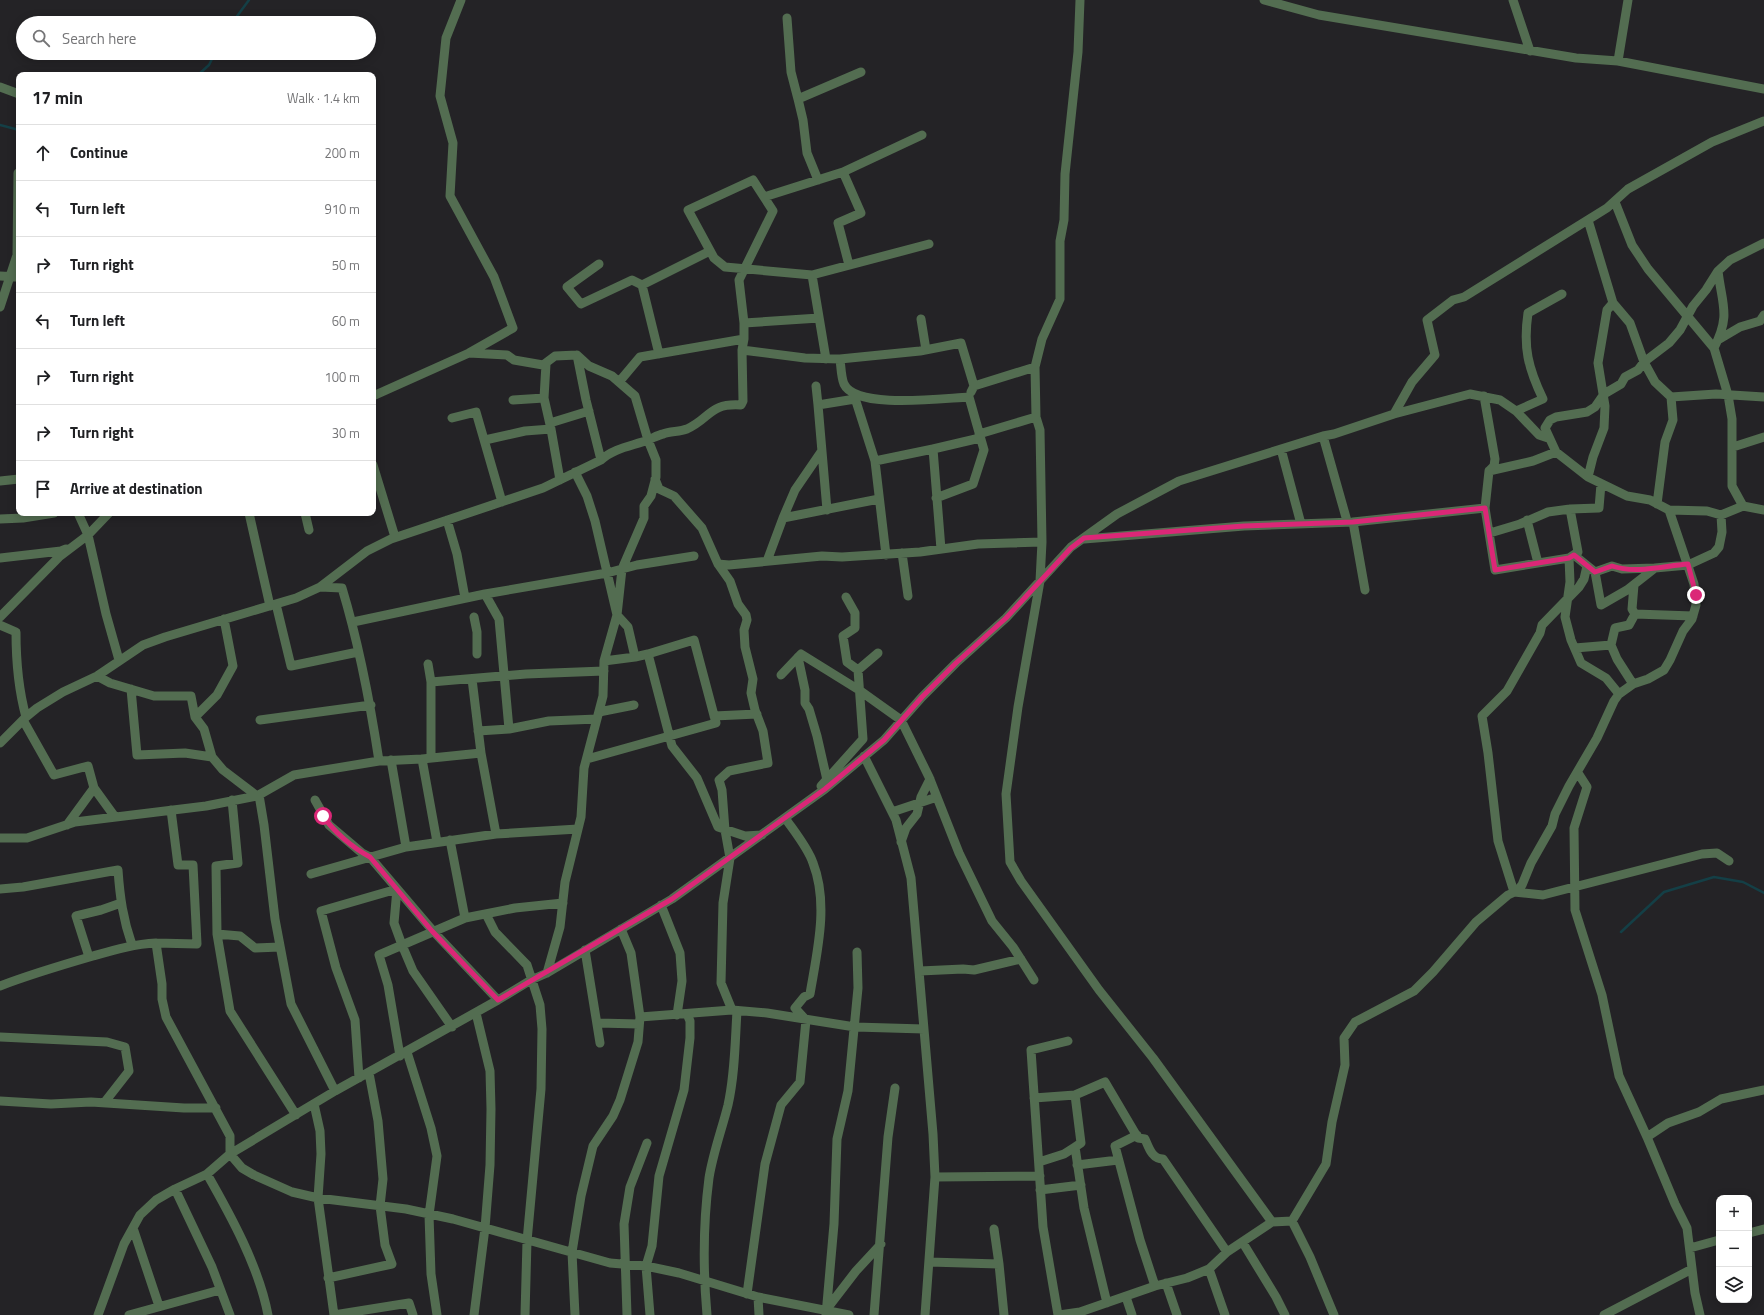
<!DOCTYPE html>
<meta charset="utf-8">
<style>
body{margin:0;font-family:"Titillium Web",sans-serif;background:#f6f6f6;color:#202124}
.controls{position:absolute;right:12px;bottom:12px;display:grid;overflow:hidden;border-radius:8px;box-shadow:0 2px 10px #0003}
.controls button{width:36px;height:36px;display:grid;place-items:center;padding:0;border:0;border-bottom:1px solid #e0e0e0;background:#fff;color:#202124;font:20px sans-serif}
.stop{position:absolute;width:12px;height:12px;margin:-9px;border:3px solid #db2777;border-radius:50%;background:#fff}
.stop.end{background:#db2777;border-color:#fff;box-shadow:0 1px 4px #0008}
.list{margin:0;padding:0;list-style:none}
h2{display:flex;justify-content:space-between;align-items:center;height:52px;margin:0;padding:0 16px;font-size:17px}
h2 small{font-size:13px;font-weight:400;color:#757577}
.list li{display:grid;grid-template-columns:26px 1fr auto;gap:12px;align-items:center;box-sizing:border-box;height:56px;padding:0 16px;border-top:1px solid #e0e0e0}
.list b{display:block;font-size:15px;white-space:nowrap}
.list em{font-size:13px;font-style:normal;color:#757577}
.icon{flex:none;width:22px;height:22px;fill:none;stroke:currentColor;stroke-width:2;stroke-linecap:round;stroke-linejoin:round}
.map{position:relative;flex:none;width:1764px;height:1315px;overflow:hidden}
.search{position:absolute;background:#fff;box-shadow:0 2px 10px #0003;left:16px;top:16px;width:360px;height:44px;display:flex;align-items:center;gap:10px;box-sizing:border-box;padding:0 14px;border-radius:22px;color:#757577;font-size:15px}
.panel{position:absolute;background:#fff;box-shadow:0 2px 10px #0003;left:16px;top:72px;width:360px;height:444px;border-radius:8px}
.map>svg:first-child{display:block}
</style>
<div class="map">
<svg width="1764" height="1315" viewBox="0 0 1764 1315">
<rect width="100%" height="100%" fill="#242326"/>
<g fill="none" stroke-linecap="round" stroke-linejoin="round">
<!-- stream -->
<path stroke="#143f46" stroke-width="2.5" d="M232,23L249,0
M198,75L209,65L215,53
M0,125L19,130
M1621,932L1664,892L1714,877L1743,882L1764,893"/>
<!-- minor -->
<path stroke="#536d51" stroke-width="9" d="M461,0L446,38L440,96L453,143L450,196L494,277L513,328L469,353
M1264,0L1319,15L1576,58L1618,61L1764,89
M1513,0L1530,51
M787,18L791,72L798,99
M1618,61L1628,0
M0,87L19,94
M843,172L922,135
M818,180L807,153L803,120L798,99L861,72
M764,197L843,172L861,213L838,223L849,265
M1615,202L1632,245L1648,269L1714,348
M1588,220L1613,303L1630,323L1644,362L1655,382L1671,397L1673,420L1665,442L1657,504
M599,264L567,287L581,304L632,280L642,285
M1718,271C1722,305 1731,315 1714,348L1728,395L1732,419V486L1743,506
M0,276L19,277
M0,307L17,255L18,173
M921,319L926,350
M744,323L739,280L773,211L753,180L688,210L714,258L725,267L812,275
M744,339V323L819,318
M1718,340L1740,327L1760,321L1764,315
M659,354L642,285L710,251
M577,355L586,400L601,460
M826,359L812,275L929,244
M840,359L920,351L961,343L974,386
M619,382L640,357L744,339L742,350L805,358L840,359C841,366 841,377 844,384C856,410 944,398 969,397L984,450L973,484L936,498
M816,386L818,405
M971,392L974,386L1035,367
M854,395L875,461
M373,396L469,353L507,355L514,360L543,365L555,356L577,355L589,366L612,376L635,396L648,440L656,460V477L651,496L644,506V518L622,569L617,615L628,627L635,657L648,654L672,746L697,778L718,827L745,836L762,835
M1484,396L1495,459L1494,466L1489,471
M1671,397L1716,394L1764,397
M544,398L546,364
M513,400L544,398L551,429
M1516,411L1543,399C1528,368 1523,347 1528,313L1562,294
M1394,414L1412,382L1435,355L1427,320L1453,300L1464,297L1607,208L1628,189L1712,142L1764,121
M1036,417L1035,367L1042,339L1060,299V241L1064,220L1065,174L1078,52L1080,0
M452,418L476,412L502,502
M550,423L589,411
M979,434L1036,417L1040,430L1042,542L1040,581L1018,707L1006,794L1010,862L1021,881L1099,990L1153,1058L1272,1222
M1323,436L1347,521
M485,440L525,431L551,429L560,480
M1733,447L1764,437
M1281,449L1301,524
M821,452L795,490L783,518L879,499
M1556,452L1533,461L1489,471L1485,508L1495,570L1569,558L1578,552L1570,509L1599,508L1601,484
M373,465L395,537
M1588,477L1593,457L1604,428L1605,406L1598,363L1607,310L1613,303
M655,479L659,489L674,496L702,528L718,564L730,581L738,604L746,615L747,620L744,630L745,647L753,679L751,693L755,710L763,731L768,763L729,771L719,780L722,790L725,830L730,858L723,903L721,983L732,1010
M0,481L19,479
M827,510L818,405L855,399
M1669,510L1707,511L1721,515L1743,506L1764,510
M78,513L88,535L106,614L119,660
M249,513L270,606
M305,513L309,530
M0,519L23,518L54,513
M447,520L457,554L465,598
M1527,520L1538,563
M1353,522L1365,590
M1490,533L1520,524L1548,512L1570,509
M1084,539L1244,526L1353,522L1485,508
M941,549L933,449L980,438
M902,553L908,596
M886,555L875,461L933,449
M1574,555L1595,572L1601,605L1627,590L1655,568L1688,565L1714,553L1719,547L1722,532L1721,515
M0,558L61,551L66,549
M1569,558L1570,582L1565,617L1571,640L1581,663L1606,678L1619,694
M767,561L783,518
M718,564L729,565L822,556L842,557L920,552L978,544L1042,542
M1587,566L1584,579L1579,587L1542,625L1540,633L1507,691L1482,716L1488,753L1498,841L1514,892L1543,895L1702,854L1717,853L1729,861
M1595,572L1612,566L1622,569L1655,568
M1634,585L1632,609L1635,614L1693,616
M320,587L342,588C359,644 370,702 379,761
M485,594L499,619L509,729
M276,604L291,666L358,652
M0,617L59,557L88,535L109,513
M474,617L477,632V654
M353,622L485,594L607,573L637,565L694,556
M0,625L16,632C16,661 18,688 26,717
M1611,645L1615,628L1629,625L1635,614
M1575,648L1611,645L1617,659L1633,684
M798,657L805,690V703L809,709L817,736L827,780
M604,661L635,657
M428,664L431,682V758
M858,670L878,653
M781,675L801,654L859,690L901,720L929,777L959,853L992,921L1013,947L1034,980
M97,676L110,683L154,696H191L195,717L204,729L212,757L223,770L257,796L294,775L379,761L422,759L481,753
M472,679L481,753L496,834
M431,682L526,674L604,671
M131,689L137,755L185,753L212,757
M599,712L634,705
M714,716L757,714
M195,717L217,695L233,666L224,619
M23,720L54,775L88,766L94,788L67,825
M260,720L371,705
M478,731L509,729L549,721L597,719
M0,743L26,717L37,708L63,692L97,676L143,645L165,637L296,598L320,587L367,551L391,539L543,488L601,460C614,448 632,446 648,440C653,438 658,435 663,434C670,431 679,432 687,429C711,418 709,403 741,405L743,401L742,350
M864,756L896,820L911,878L933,1134L935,1177L925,1315
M422,759L437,842
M587,759L716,723L694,640L648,654
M391,760L406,847
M1578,773L1587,787L1574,828L1575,910L1602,995L1619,1076L1647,1137
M821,786L863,739L858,670L847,662L843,636L855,628V613L846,597
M94,788L115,817
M259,795L264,825L275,919L291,1004L335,1091
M232,800L238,863L216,866L217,934L240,936L255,948L280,947
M315,800L329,825L362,853L370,857L433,931L498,1000
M892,812L937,797
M0,838H27L75,822L206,806L257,796
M450,840L465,918
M901,842L906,828L917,814L921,797L930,779
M311,874L406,847L496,834L578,829
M0,889L23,887L118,870C120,898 123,919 132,945
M661,905L680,953L682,981L677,1015
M486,914L495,932L527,965L540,1005L542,1029L541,1089L527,1241L525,1315
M217,934L230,1011L296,1115
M156,943L197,944L193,865H178L171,810
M585,950L600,1043
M89,957L76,916L101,910L121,903
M920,971L963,969L974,970L1021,959
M547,973L560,927L565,882L581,817L584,768L603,696L604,661L617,615L595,521L587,496L575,472
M0,986C31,974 62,965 93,956C114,950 134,944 156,943L162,984V999L166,1017L230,1136V1154L242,1168L254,1175L292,1192L318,1198L406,1209L453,1219L610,1263L646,1266L679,1273L758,1297L849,1315
M640,1017L732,1010L767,1013L855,1027L924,1029
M598,1023L639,1024
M0,1037L107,1042L125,1047L129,1071L104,1103
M407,1052L431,1128L437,1156L429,1215L431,1274L437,1315
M400,1056L388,985L379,955L465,918L515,908L563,903
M359,1078L355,1020L336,968L321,911L397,889L394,923L402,945L413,971L452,1027
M1034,1098L1075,1095
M0,1101L51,1104L91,1102L184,1108H216
M314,1104L320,1131L321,1154L318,1198L334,1315L409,1303L413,1315
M1137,1135L1115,1146L1140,1240L1155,1286
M1039,1162L1064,1154L1075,1147
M1077,1165L1118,1160
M207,1174C231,1216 259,1267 268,1315
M935,1177L1040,1176
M175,1189L212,1267L230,1315
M1040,1190L1081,1185
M133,1228L159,1306
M994,1229L999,1264
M1749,1233L1764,1229
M1243,1243L1276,1297L1285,1315
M1690,1248L1719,1240
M929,1262L999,1264L1004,1315
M1209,1269L1225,1315
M328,1278L392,1264L385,1245L380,1206L383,1179L378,1121L369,1073
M1166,1283L1177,1315
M747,1294L765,1164L781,1105L800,1082L806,1020L795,1008L804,997L810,994C817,952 829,904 813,863C808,848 794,831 785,818
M758,1297L759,1315
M1126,1297L1132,1315
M1107,1303L1084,1208L1075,1147L1081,1143L1075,1095L1105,1082L1138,1138L1145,1139C1149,1148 1152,1159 1163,1159L1227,1252
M826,1310L856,1271L881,1244
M98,1315L124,1244L140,1215L156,1200L175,1189L207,1174L230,1154L335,1091L498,1000L531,980L547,973L672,899L825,789L884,740L922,697L956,663L1006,618L1071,547L1117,514L1179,481L1323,436L1334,434L1394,414L1470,394L1500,400L1516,411L1539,435L1548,438
M129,1315L220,1290
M474,1315L485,1228L490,1165L491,1109L490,1071L476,1013
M575,1315L572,1252L581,1196L593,1146L613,1116L620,1100L638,1042L640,1017L631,953L621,929
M627,1315L624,1224L630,1187L647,1143
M650,1315L646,1266L652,1246L659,1176L684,1090L690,1038V1021L687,1014
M707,1315C703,1270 703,1224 709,1178C713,1153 722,1129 728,1105C735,1074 735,1042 737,1011
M826,1315L834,1224L837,1139L848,1091L858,988L857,952
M874,1315L888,1137L895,1088
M1058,1315L1043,1227L1031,1050L1068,1041
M1059,1315L1080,1312L1155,1286L1187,1278L1209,1269L1227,1252L1272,1222L1292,1221
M1334,1315L1310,1257L1292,1221L1326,1164L1332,1122L1345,1065L1344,1038L1355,1022L1414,991L1433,972L1476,922L1508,895L1517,891L1522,885L1531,863L1552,826L1555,814L1569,786L1597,738L1614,701L1619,694L1633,684L1648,679L1664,670L1670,660L1683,631L1692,619L1696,605L1694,584L1669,510L1650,500L1627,496L1588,477L1556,452L1545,428L1550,420L1556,417L1587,412L1595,407L1604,394L1621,384L1625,377L1638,370L1644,362L1669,343L1680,330L1693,306L1706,290L1718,271L1730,260L1764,243
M1604,1315L1692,1269
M1700,1315L1695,1293L1687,1228L1675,1204L1647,1137L1668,1123L1699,1112L1721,1099L1764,1090"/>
</g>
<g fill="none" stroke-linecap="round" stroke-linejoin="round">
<!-- route -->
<path stroke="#db2777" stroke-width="5" d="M323,816C334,832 353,848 370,857L432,931L498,1000L672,899L825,789L884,740L922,697L956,663L1006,618L1071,548L1084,538L1244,526L1353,522L1485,508L1495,570L1569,558L1574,555L1595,572L1612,566C1636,574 1663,566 1688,564L1696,595"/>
</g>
</svg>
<div class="controls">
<button>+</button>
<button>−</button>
<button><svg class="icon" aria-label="layers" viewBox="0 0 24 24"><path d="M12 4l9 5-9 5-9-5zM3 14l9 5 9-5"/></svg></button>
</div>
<div class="stop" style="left:323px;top:816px"></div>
<div class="stop end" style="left:1696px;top:595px"></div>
<div class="search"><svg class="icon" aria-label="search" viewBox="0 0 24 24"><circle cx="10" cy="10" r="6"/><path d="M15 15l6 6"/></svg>Search here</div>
<section class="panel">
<h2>17 min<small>Walk · 1.4 km</small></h2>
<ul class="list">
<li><svg class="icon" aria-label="ahead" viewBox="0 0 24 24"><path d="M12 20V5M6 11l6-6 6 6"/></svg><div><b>Continue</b></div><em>200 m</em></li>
<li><svg class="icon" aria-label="left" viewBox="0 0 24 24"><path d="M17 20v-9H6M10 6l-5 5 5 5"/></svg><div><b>Turn left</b></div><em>910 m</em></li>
<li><svg class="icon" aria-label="right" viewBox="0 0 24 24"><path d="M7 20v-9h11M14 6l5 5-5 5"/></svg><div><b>Turn right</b></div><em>50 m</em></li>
<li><svg class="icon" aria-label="left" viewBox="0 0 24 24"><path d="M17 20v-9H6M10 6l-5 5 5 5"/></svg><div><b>Turn left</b></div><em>60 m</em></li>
<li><svg class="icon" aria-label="right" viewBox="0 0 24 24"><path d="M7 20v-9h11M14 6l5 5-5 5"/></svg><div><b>Turn right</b></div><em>100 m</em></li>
<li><svg class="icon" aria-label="right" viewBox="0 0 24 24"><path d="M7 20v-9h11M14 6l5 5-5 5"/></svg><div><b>Turn right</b></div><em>30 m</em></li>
<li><svg class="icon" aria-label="arrive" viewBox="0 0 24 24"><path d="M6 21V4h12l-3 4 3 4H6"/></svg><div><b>Arrive at destination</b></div></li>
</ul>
</section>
</div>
